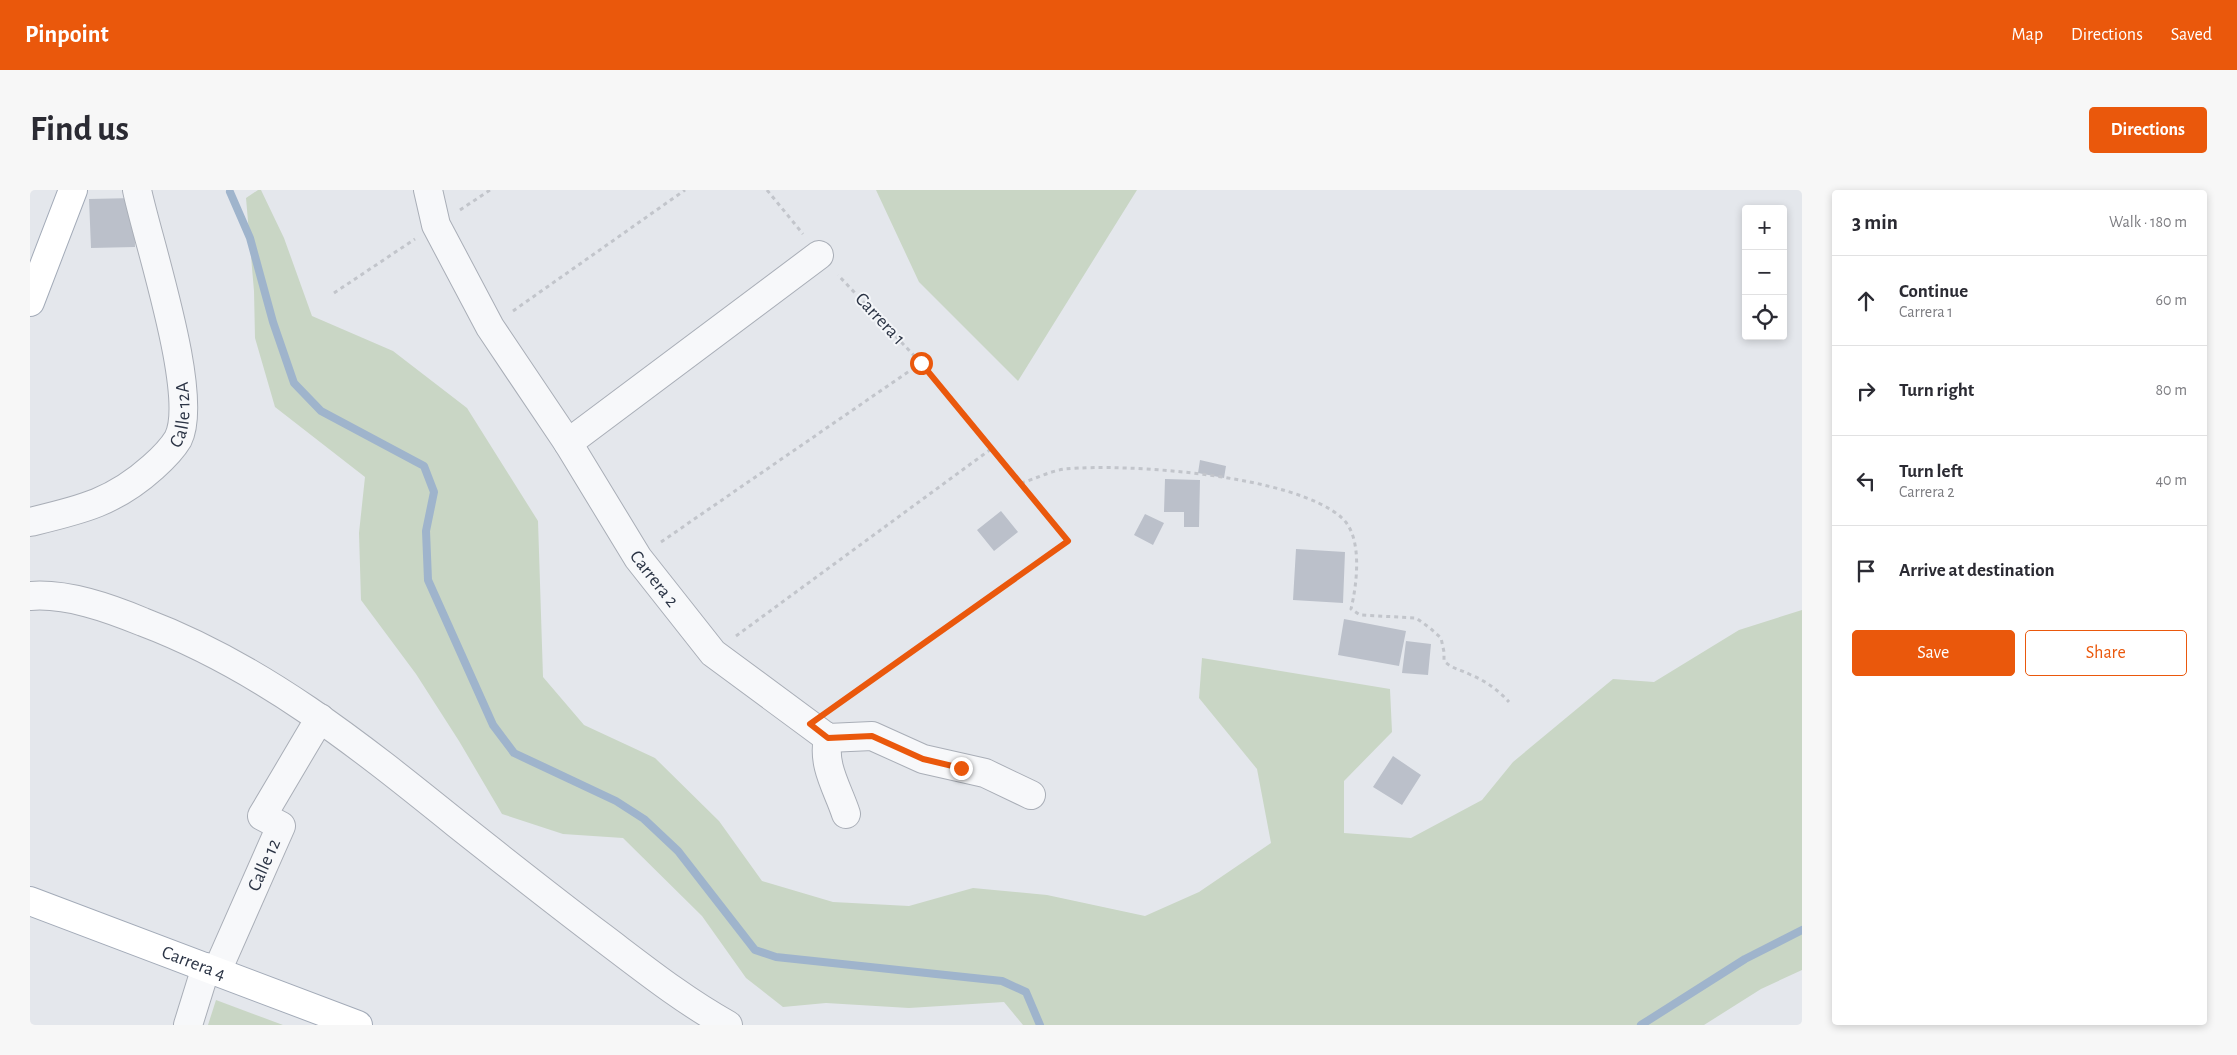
<!DOCTYPE html>
<meta charset="utf-8">
<style>
body{margin:0;font-family:"Alegreya Sans",sans-serif;background:#f7f7f7;color:#2b2b33}
.controls{position:absolute;right:15px;top:15px;display:grid;overflow:hidden;border-radius:5px;box-shadow:0 2px 8px #0003}
.controls button{width:45px;height:45px;display:grid;place-items:center;padding:0;border:0;border-bottom:1px solid #e1e1e2;background:#fff;color:#2b2b33;font:25px sans-serif}
.stop{position:absolute;width:15px;height:15px;margin:-11px;border:4px solid #ea580c;border-radius:50%;background:#fff}
.stop.end{background:#ea580c;border-color:#fff;box-shadow:0 1px 5px #0008}
.list{margin:0;padding:0;list-style:none}
h2{display:flex;justify-content:space-between;align-items:center;height:65px;margin:0;padding:0 20px;font-size:21px}
h2 small{font-size:16px;font-weight:400;color:#7c7c81}
.list li{display:grid;grid-template-columns:32px 1fr auto;gap:15px;align-items:center;box-sizing:border-box;height:90px;padding:0 20px;border-top:1px solid #e1e1e2}
.list b{display:block;font-size:19px;white-space:nowrap}
.list p{margin:0;font-size:16px;white-space:nowrap;color:#7c7c81}
.list em{font-size:16px;font-style:normal;color:#7c7c81}
.actions{display:flex;gap:10px;padding:15px 20px}
.actions a{flex:1;padding:11px 0;border:1px solid #ea580c;border-radius:5px;text-align:center;font-size:18px;color:#ea580c}
.actions .main{background:#ea580c;color:#fff}
.icon{flex:none;width:28px;height:28px;fill:none;stroke:currentColor;stroke-width:2;stroke-linecap:round;stroke-linejoin:round}
.map{position:relative;flex:none;width:1772px;height:835px;overflow:hidden;border-radius:5px}
header{display:flex;align-items:center;gap:30px;box-sizing:border-box;height:70px;padding:0 25px;background:#ea580c;color:#fff}
header strong{font-size:24px}
nav{display:flex;gap:28px;margin-inline-start:auto;font-size:18px}
.intro{display:flex;align-items:center;justify-content:space-between;box-sizing:border-box;height:120px;padding:0 30px}
h1{margin:0;font-size:35px}
.button{padding:12px 22px;border-radius:5px;background:#ea580c;color:#fff;font-size:18px;font-weight:700}
main{display:flex;gap:30px;padding:0 30px}
aside{flex:1;background:#fff;border-radius:5px;box-shadow:0 2px 8px #0003}
.map>svg:first-child{display:block}
</style>
<header>
<strong>Pinpoint</strong>
<nav><a>Map</a><a>Directions</a><a>Saved</a></nav>
</header>
<div class="intro"><h1>Find us</h1><a class="button">Directions</a></div>
<main>
<div class="map">
<svg width="1772" height="835" viewBox="0 0 1772 835">
<rect width="100%" height="100%" fill="#e4e7ec"/>
<!-- green -->
<path fill="#c9d6c5" d="M228,0H231L254,48L282,126L363,161L437,218L508,331L513,487L554,535L625,568L689,631L732,691L803,712L879,716L943,698L1017,705L1115,726L1169,702L1241,653L1227,579L1169,508L1172,468L1360,499L1362,542L1314,591V643L1381,648L1452,610L1483,572L1583,489L1624,492L1709,440L1772,420V780L1731,799L1674,835H993L974,812L879,818L796,813L753,817L716,788L672,726L593,648L533,644L472,624L429,551L386,484L331,410L329,343L335,287L245,217L225,148L224,101L216,8Z
M846,0H1107L988,191L889,92Z
M186,810L253,835H178Z"/>
<g fill="none" stroke-linecap="round" stroke-linejoin="round">
<!-- stream -->
<path stroke="#9fb4cc" stroke-width="8" d="M200,2L220,48L243,132L264,193L291,221L394,276L404,302L396,341L398,390L463,535L484,563L586,611L614,629L648,661L725,760L746,767L972,791L996,802L1010,835
M1611,835L1715,769L1772,740"/>
</g>
<!-- building -->
<path fill="#bbc0ca" d="M104,8L105,57L61,58L59,9Z
M1170,270L1196,276L1194,288L1168,283Z
M1135,289L1170,290L1169,337H1154V322H1134Z
M971,321L988,342L964,361L947,340Z
M1115,324L1134,333L1123,355L1104,345Z
M1266,359L1315,362L1313,413L1263,410Z
M1314,429L1376,441L1369,476L1308,465Z
M1376,451L1401,454L1398,485L1372,483Z
M1363,566L1391,585L1372,615L1343,597Z"/>
<g fill="none" stroke-linecap="round" stroke-linejoin="round">
<defs>
<g id="minor">
<path id="s1" d="M398,0L406,35L460,137L538,253L608,368L683,463L798,548L842,546L893,569L955,583L1001,605"/>
<path d="M538,253L789,65"/>
<path id="s2" d="M0,332C50,320 83,313 123,277C132,269 142,259 148,249C170,206 118,52 107,0"/>
<path d="M0,406C37,403 79,418 113,432C232,477 329,555 427,634C475,672 523,710 572,747C613,778 653,810 698,835"/>
<path d="M798,548C792,576 808,599 816,624"/>
<path id="s3" d="M187,781L251,636L232,626L290,528"/>
<path d="M158,835L176,777"/>
</g>
<g id="major">
<path d="M0,112L43,0"/>
<path id="s4" d="M0,711L328,835"/>
</g>
</defs>
<!-- minor casing -->
<use href="#minor" stroke="#a9aeb7" stroke-width="30"/>
<!-- major casing -->
<use href="#major" stroke="#a3abb8" stroke-width="30"/>
<!-- path -->
<path stroke="#c2c5cb" stroke-width="3" stroke-dasharray="4 4" stroke-linecap="butt" d="M737,0L773,44
M430,20L460,0
M304,103L385,49
M483,121L655,0
M991,293C1005,289 1020,281 1035,279C1097,273 1265,285 1312,328C1333,347 1327,394 1321,419L1330,425L1386,428L1400,438L1411,448L1414,462V471C1424,480 1430,479 1441,485C1456,491 1468,500 1479,512
M631,352L891,173
M706,446L961,259
M803,518L1038,351L891,173L808,85"/>
<!-- minor -->
<use href="#minor" stroke="#f7f8fa" stroke-width="28"/>
<!-- major -->
<use href="#major" stroke="#fff" stroke-width="28"/>
</g>
<g fill="none" stroke-linecap="round" stroke-linejoin="round">
<!-- route -->
<path stroke="#ea580c" stroke-width="6" d="M891,173L1038,351L780,534L798,548L842,546L893,569L931,578"/>
</g>
<g text-anchor="middle" dominant-baseline="central" stroke-width="4" stroke-linejoin="round" paint-order="stroke">
<!-- street labels -->
<g font-size="19" fill="#2b3445" stroke="#f4f6f9">
<text transform="translate(850 129) rotate(47)">Carrera 1</text>
<text stroke="none"><textPath href="#s2" startOffset="199">Calle 12A</textPath></text>
<text stroke="none"><textPath href="#s1" startOffset="452">Carrera 2</textPath></text>
<text stroke="none"><textPath href="#s3" startOffset="116">Calle 12</textPath></text>
<text stroke="none"><textPath href="#s4" startOffset="175">Carrera 4</textPath></text>
</g>
</g>
</svg>
<div class="controls">
<button>+</button>
<button>−</button>
<button><svg class="icon" aria-label="locate" viewBox="0 0 24 24"><circle cx="12" cy="12" r="6"/><path d="M12 2v4M12 18v4M2 12h4M18 12h4"/></svg></button>
</div>
<div class="stop" style="left:891px;top:173px"></div>
<div class="stop end" style="left:931px;top:578px"></div>
</div>
<aside>
<h2>3 min<small>Walk · 180 m</small></h2>
<ul class="list">
<li><svg class="icon" aria-label="ahead" viewBox="0 0 24 24"><path d="M12 20V5M6 11l6-6 6 6"/></svg><div><b>Continue</b><p>Carrera 1</p></div><em>60 m</em></li>
<li><svg class="icon" aria-label="right" viewBox="0 0 24 24"><path d="M7 20v-9h11M14 6l5 5-5 5"/></svg><div><b>Turn right</b></div><em>80 m</em></li>
<li><svg class="icon" aria-label="left" viewBox="0 0 24 24"><path d="M17 20v-9H6M10 6l-5 5 5 5"/></svg><div><b>Turn left</b><p>Carrera 2</p></div><em>40 m</em></li>
<li><svg class="icon" aria-label="arrive" viewBox="0 0 24 24"><path d="M6 21V4h12l-3 4 3 4H6"/></svg><div><b>Arrive at destination</b></div></li>
</ul>
<div class="actions"><a class="main">Save</a><a>Share</a></div>
</aside>
</main>
